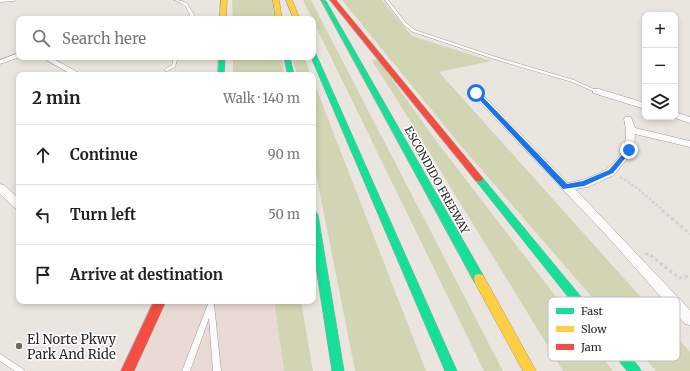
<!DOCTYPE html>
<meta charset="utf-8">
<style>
body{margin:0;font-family:Merriweather,serif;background:#f6f6f6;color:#222}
.controls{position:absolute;right:12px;top:12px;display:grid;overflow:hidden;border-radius:8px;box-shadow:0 2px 6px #0003}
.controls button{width:36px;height:36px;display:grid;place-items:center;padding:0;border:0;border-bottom:1px solid #e0e0e0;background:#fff;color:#222;font:20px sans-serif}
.stop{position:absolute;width:12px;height:12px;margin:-9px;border:3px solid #1a73e8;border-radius:50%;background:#fff}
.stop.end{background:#1a73e8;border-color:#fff;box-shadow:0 1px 4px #0008}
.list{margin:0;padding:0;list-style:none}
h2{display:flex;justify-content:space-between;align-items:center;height:52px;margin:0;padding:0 16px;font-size:17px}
h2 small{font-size:13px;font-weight:400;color:#767676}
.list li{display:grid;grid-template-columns:26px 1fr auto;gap:12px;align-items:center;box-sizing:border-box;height:60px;padding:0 16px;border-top:1px solid #e0e0e0}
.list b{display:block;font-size:15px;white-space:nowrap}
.list em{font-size:13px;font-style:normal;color:#767676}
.icon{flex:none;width:22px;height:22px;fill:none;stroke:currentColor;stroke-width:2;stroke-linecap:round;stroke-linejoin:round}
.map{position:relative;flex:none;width:690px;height:371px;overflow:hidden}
.search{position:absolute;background:#fff;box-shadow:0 2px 6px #0003;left:16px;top:16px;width:300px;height:44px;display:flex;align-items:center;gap:10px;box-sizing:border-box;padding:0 14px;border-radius:8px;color:#767676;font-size:15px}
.panel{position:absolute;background:#fff;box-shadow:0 2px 6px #0003;left:16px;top:72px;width:300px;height:232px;border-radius:8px}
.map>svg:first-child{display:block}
</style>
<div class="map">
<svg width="690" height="371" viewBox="0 0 690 371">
<rect width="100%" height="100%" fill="#eae6df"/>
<!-- commercial -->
<path fill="#eadad5" d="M160,301H274L284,371H127Z"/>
<!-- green -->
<path fill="#d2d5b4" d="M232,0H272L275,19H233Z
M303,0H311L503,371H484Z
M342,0H382L412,36L491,61L439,72L690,352V371H656L461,146Z
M233,57H282L284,75H233Z
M292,57H304L311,75H297Z
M373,59L379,61L437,142L613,371H563L396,98L372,61Z
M313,80L426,371H355L313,158Z
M274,301H301L313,371H284Z"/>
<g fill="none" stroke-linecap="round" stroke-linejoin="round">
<defs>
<path id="lane" d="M0,0H16L15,1L0,2Z
M174,0H178L187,3L194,15L193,19H189L190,15L185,5Z
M385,0H388L406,23L415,30L496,57L574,80L598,91L596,92H595L572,82L494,59L413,32L404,25Z
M174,57H178L175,67L167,71H165V69L172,65Z
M211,301L213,302L214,304L221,371H213L209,318L190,371H182L208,304L209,302Z
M0,354L23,369L25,371H15L0,361Z"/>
<path id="street" d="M19,53L20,57L0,64V60Z
M41,57H50L83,75H73Z
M593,89H599L645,103V109L593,93Z
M473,91H479L568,183C603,177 634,159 624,119L625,117H631L635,128L690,141V147L635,134L634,150L614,175L588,187L575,189L690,310V325L685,324L607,236L473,95Z
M675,112L690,117V123L672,117H675Z
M0,184L4,185L19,199V209L15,208L0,194Z"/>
<path id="fast" d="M321,0L326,1L483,275L484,279L483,283L479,284L475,283Z
M313,52L316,54L457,371H445L311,57H313Z
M219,57H225L224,75H218Z
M284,57H290L294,75H288Z
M479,176L482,177L639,367L641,371H627L476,181L475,179L476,177Z
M313,211L316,212L318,215L344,371H332L313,247Z"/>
<path id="slow" d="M221,0H227L226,19H220Z
M273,0H279L282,19H276Z
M286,0H292L300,19H294Z
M479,274L483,275L536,371H523L475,283L474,279L475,275Z"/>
<path id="jam" d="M330,0H336L482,177L483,179L482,181H476Z
M154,301H166L134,371H121Z"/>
</defs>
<!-- lane casing -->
<use href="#lane" stroke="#9d9a95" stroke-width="1"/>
<!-- street casing -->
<use href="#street" stroke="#9d9a95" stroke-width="1"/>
<!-- fast casing -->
<use href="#fast" stroke="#9d9a95" stroke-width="1"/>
<!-- slow casing -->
<use href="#slow" stroke="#9d9a95" stroke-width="1"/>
<!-- jam casing -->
<use href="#jam" stroke="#9d9a95" stroke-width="1"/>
<!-- path-far1 -->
<path stroke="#d3d2d0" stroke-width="2.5" stroke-dasharray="2.5 2" stroke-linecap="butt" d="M620,177L637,188L664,211"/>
<!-- path -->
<path stroke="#d3d2d0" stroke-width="3" stroke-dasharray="3.5 2.5" stroke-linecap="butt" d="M662,210L690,234
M645,254H649L679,278L690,276"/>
<!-- lane -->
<use href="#lane" fill="#fcfbfa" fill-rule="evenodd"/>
<!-- street -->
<use href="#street" fill="#fcfbfa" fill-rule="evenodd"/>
<!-- fast -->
<use href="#fast" fill="#16e098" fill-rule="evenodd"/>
<!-- slow -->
<use href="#slow" fill="#ffcf43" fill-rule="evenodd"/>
<!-- jam -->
<use href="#jam" fill="#f24e42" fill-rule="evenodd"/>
</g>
<!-- route -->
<path fill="#1a73e8" d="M474,92H478L567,184L583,181L609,170L627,149L632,150L613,173L584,186L563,189L474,94Z"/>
<!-- markers -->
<circle fill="#6d6a64" stroke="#fff" stroke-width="1.5" cx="19" cy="346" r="4"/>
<g text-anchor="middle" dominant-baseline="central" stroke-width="3" stroke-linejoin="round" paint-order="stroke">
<!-- street labels -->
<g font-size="11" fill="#292722" stroke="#fff">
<text transform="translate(437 180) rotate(61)">ESCONDIDO FREEWAY</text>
</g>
<!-- near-poi labels -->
<g font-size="13" fill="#292722" stroke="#fff" text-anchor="start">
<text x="27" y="339">El Norte Pkwy<tspan x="27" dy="15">Park And Ride</tspan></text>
</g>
</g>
<!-- legend -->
<rect x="548" y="297" width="132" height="64" rx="6" fill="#fff" stroke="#bfbebd" stroke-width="1"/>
<rect x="556" y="308" width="18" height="6" fill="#16e098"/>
<rect x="556" y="326" width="18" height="6" fill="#ffcf43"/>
<rect x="556" y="344" width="18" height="6" fill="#f24e42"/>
<g font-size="11" fill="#292722">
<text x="581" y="315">Fast</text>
<text x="581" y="333">Slow</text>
<text x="581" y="351">Jam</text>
</g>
</svg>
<div class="controls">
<button>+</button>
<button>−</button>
<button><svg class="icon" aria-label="layers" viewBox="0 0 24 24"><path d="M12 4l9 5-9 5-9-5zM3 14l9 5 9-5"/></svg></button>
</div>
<div class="stop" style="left:476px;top:93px"></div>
<div class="stop end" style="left:629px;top:150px"></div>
<div class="search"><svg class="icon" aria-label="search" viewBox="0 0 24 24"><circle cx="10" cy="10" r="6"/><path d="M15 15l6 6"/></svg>Search here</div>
<section class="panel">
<h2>2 min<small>Walk · 140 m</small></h2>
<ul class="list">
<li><svg class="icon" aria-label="ahead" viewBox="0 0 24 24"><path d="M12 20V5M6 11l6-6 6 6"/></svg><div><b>Continue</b></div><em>90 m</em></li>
<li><svg class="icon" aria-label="left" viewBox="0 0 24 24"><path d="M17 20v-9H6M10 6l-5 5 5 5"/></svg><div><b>Turn left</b></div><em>50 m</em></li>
<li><svg class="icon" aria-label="arrive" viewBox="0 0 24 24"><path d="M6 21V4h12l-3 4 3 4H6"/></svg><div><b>Arrive at destination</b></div></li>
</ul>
</section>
</div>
